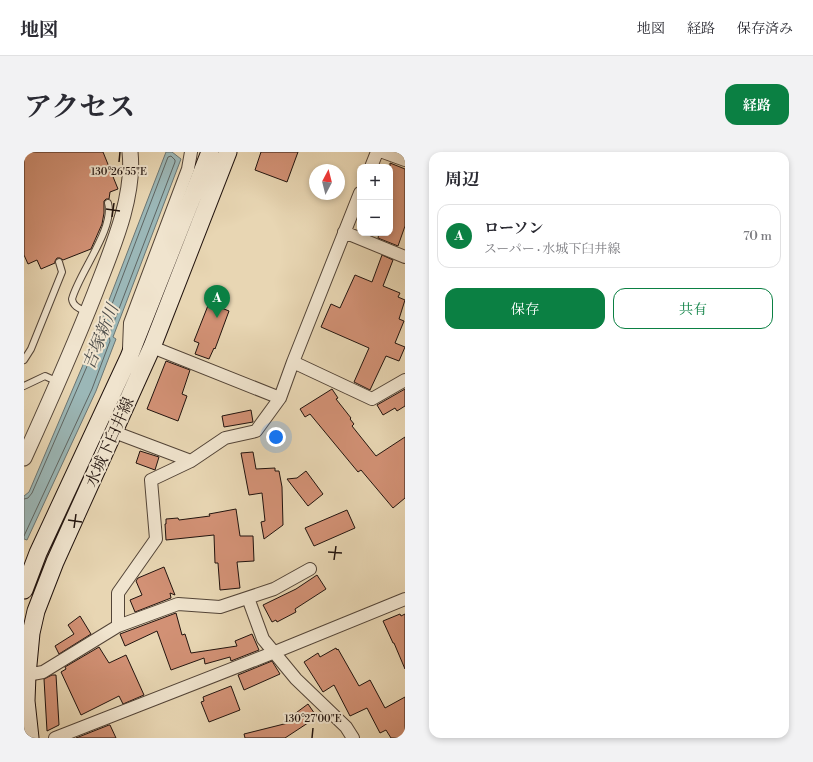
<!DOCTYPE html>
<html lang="ja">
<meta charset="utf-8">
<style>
body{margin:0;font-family:"Libre Bodoni","Noto Serif JP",serif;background:#f2f2f3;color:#2b2b33}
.controls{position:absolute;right:12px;top:12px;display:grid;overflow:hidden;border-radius:8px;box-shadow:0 2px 6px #0003}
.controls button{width:36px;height:36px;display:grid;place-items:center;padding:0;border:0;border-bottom:1px solid #e1e1e2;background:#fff;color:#2b2b33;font:20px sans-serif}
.compass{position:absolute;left:285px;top:12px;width:36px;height:36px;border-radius:50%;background:#fff;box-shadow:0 2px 6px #0003;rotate:7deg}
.you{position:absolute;left:252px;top:285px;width:14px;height:14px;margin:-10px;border:3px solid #fff;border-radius:50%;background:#1a73e8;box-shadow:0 0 0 6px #1a73e833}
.badge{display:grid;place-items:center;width:26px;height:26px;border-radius:50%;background:#0b8043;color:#fff;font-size:13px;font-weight:700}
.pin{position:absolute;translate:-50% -33px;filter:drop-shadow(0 1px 2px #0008)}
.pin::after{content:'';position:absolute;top:21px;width:14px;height:12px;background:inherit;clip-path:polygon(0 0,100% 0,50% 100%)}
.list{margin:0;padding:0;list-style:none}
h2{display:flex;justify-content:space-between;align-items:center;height:52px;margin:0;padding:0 16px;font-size:17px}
h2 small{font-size:13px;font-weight:400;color:#7c7c81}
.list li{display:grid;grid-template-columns:26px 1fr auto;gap:12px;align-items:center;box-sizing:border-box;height:64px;margin:0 8px 8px;padding:0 8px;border:1px solid #e1e1e2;border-radius:12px}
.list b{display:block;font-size:15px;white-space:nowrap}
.list p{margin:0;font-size:13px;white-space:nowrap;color:#7c7c81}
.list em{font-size:13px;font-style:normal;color:#7c7c81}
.actions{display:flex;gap:8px;padding:12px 16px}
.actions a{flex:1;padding:9px 0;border:1px solid #0b8043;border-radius:12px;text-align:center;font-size:14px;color:#0b8043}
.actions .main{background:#0b8043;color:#fff}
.map{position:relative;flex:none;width:381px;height:586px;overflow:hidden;border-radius:12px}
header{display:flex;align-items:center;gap:24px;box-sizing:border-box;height:56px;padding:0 20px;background:#fff;border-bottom:1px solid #e1e1e2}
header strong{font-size:19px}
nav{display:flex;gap:22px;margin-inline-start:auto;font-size:14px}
.intro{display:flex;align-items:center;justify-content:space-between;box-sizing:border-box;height:96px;padding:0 24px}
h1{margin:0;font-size:28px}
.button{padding:10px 18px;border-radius:12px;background:#0b8043;color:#fff;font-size:14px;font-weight:700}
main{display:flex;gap:24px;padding:0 24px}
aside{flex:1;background:#fff;border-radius:12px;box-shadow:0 2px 6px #0003}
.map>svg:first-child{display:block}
</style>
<header>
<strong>地図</strong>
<nav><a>地図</a><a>経路</a><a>保存済み</a></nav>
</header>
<div class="intro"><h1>アクセス</h1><a class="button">経路</a></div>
<main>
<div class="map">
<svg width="381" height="586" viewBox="0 0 381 586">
<rect width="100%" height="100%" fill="#e8d6b3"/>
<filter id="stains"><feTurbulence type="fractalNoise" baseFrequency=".005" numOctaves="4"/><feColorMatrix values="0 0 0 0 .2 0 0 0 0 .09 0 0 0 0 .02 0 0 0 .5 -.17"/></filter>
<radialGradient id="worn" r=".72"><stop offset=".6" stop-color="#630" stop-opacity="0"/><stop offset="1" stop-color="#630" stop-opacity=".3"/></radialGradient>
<!-- water -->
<path fill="#9bb7b7" stroke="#6a7573" d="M142,0H148L157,7L89,185L92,187L72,239L3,388L0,387V344L5,340L70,187Z"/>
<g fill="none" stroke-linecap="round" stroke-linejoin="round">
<!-- shore -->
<path stroke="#5e6562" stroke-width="1" d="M0,347L4,346L8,341L74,189L144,5L147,4L151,8V10L85,183L86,189L68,237L0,384"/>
</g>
<!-- building -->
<path fill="#d29175" stroke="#21130e" d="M0,0H79L94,37L86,40L85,47H82L80,49V61L78,72L67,97L39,108L36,106H33L31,109V111L17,117L13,108L4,112L0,103Z
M237,0H274L263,30L231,18Z
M366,11L381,17V74L374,94L354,86L355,81H366Z
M358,103L369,108L359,134L376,141L374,145L381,148L375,167L380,169L371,191L381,195L375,209L362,204L346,238L330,230L345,196L297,175L307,152L316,156L331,123L348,130Z
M185,151L205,159L191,197L190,196L185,207L171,202L175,191L170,189Z
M142,209L166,218L158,242L163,244L154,269L123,257Z
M308,237L314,246L312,247L327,266L326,267L330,272L328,274L352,304L381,285V346L369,356L337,318L334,320L286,262L281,265L276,257Z
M381,237V254L373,259L371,256L359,263L353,253Z
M227,258L229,270L200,275L198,264Z
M116,299L135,305L131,318L112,311Z
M229,300L232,317L251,316V319H255L258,335L259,373L240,387L237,370L241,369L238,341L225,343L217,301Z
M282,319L299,342L284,354L263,327L273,326Z
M212,357L216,384H229L230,409L213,410L216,436L196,438L194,411H191L190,383L142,388L141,372H142V367L154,366L155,368L186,364L185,362Z
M323,358L331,376L290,394L281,376Z
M140,415L151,443L146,441L147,446L111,460L106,448L118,443L112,429L114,426Z
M293,423L302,437L271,457L272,460L253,470L252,468L248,470L239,453L272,437Z
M152,461L158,483L161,482L167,501L213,494L211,489L228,482L235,498L207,509L206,505L181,512L180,506L147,518L133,479L101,494L96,482Z
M376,462L377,464L381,462V517L370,491H369L359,469Z
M56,464L67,482L35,502L31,494L50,482L44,473Z
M75,495L85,511L102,503L120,543L99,552L95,544L57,563L37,520L42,517L41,515Z
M312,496L313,498L314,497L335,534L346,528L361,556L381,545V586H367L362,578L356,581L343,556L326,564L310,533L299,540L280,510L294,501L296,505Z
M248,509L256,522L220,538L214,523Z
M28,523H32L35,573L23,579L20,527Z
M207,534L216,558L185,570L177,550L180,549L179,545Z
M284,552L293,565L261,586H221L220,582L268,570L265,566Z
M86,573L92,586H52L85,573Z"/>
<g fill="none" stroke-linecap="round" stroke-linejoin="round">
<defs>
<path id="service" d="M63,160C57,157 49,155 48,147C55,121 91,76 84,51
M0,208L7,197L38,120L35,110
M0,234L21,224L34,230"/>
<path id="minor" d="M359,0L381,8
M347,15L353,0
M320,80L381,105
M128,195L256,246
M105,196L106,171L164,17L167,0
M269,210L336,41
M90,280L167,309
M224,446L239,487L272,527L322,575L329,586
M94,474L154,452L196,455L250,437L286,417
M3,523L19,520L94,474V441L132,387L127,328L167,309L201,286L232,279L256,246L269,210L348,247L381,228
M31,586L251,500L381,447"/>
<path id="tertiary" d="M0,306C25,251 49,197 71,141C87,99 111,46 106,0"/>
<path id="secondary" d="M0,438L14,401L105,205L186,0
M6,586L2,549L3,523L7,481L12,459L31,410L128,195L204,0"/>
</defs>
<!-- service casing -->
<use href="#service" stroke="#534437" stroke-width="8"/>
<!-- minor casing -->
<use href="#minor" stroke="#534437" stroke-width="14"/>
<!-- tertiary casing -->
<use href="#tertiary" stroke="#534437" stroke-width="17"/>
<!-- secondary casing -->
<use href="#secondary" stroke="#21130e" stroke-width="19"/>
<!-- service -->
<use href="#service" stroke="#f0e4ce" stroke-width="6"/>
<!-- minor -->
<use href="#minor" stroke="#f0e4ce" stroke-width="12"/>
<!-- tertiary -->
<use href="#tertiary" stroke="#f0e4ce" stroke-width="15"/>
<!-- secondary -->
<use href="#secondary" stroke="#f0e4ce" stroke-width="17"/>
</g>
<!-- ticks -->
<path fill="none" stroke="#21130e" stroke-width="1.5" d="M95,10L96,0M82,57L96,59M88,65L90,51M44,368L58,370M50,376L52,362M304,400L318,401M310,408L312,394M288,586L289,576"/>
<g text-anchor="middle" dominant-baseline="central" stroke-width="4" stroke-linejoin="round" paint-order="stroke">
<!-- street labels -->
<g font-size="16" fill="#21130e" stroke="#f0e4ce">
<text transform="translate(86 290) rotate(-66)">水城下臼井線</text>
</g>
<!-- water labels -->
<g font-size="17" font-style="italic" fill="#4c4c49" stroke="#f0e4ce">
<text transform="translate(77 185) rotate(-68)">吉塚新川</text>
</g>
</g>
<g font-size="10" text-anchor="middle" fill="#21130e" stroke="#f0e4ce" stroke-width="4" stroke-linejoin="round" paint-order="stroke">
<text x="95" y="23">130°26'55"E</text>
<text x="289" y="570">130°27'00"E</text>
</g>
<rect width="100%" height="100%" filter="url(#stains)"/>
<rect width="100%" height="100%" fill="url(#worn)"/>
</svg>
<div class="controls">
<button>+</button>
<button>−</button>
</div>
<svg class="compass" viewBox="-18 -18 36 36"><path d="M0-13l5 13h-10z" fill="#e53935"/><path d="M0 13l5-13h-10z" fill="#7c7c81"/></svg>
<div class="you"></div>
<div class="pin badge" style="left:193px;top:166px">A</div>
</div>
<aside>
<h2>周辺<small></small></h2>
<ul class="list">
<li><span class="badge">A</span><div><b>ローソン</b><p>スーパー · 水城下臼井線</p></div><em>70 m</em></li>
</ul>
<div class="actions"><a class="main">保存</a><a>共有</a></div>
</aside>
</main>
